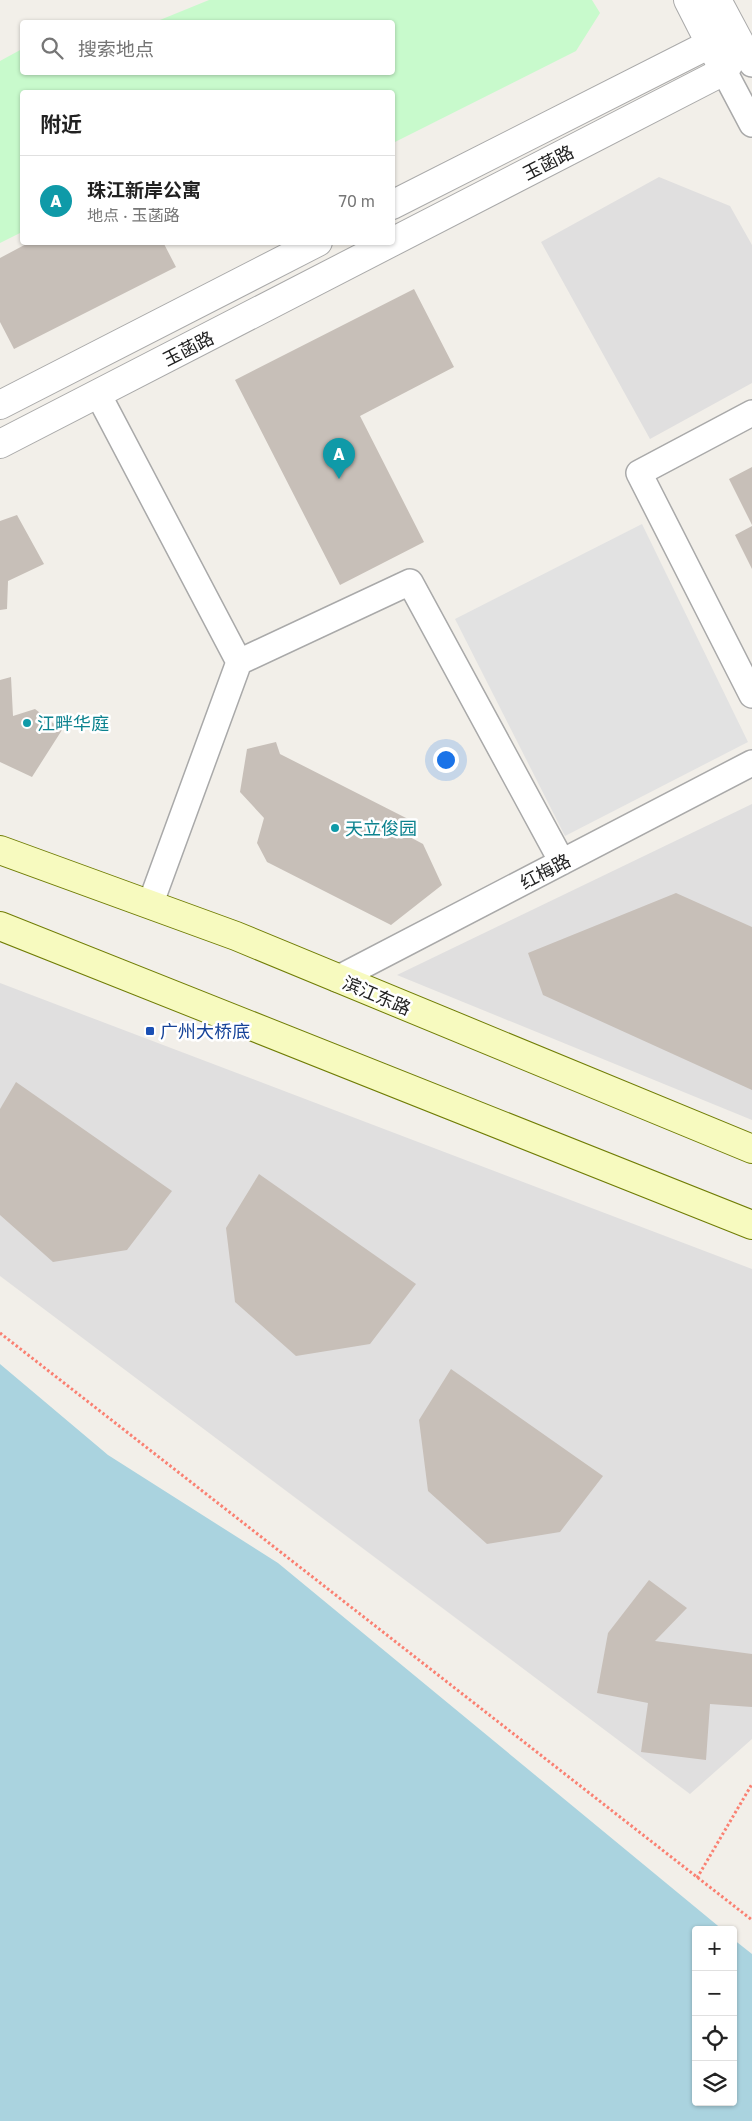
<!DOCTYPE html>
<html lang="zh">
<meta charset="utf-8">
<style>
body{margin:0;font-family:"Golos Text","Noto Sans SC",sans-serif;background:#f6f6f6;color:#222}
.controls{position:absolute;right:15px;bottom:15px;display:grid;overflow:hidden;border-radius:5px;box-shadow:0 1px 4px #0004}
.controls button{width:45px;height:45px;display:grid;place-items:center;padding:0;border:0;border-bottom:1px solid #e0e0e0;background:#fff;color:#222;font:25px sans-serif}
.you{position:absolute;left:445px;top:759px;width:18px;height:18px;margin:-12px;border:4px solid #fff;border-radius:50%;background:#1a73e8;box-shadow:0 0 0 8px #1a73e833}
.badge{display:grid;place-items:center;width:32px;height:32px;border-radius:50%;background:#d40000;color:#fff;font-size:16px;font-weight:700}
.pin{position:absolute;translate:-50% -41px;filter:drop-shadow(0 1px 2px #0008)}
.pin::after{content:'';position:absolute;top:26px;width:18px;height:15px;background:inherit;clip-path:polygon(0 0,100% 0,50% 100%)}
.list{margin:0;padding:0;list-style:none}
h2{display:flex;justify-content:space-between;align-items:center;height:65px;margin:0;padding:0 20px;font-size:21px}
h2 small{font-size:16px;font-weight:400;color:#767676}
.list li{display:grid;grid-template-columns:32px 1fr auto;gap:15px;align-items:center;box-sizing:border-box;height:90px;padding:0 20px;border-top:1px solid #e0e0e0}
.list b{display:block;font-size:19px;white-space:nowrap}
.list p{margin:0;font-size:16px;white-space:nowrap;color:#767676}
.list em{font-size:16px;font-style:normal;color:#767676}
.icon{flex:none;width:28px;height:28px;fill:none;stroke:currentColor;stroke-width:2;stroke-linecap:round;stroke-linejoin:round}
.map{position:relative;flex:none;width:752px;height:2121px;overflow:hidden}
.search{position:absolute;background:#fff;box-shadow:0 1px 4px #0004;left:20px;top:20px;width:375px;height:55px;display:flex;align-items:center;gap:12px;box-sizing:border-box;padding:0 18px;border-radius:5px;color:#767676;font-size:19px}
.panel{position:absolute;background:#fff;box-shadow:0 1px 4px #0004;left:20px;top:90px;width:375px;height:155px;border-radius:5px}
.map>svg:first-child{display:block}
</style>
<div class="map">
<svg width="752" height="2121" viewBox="0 0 752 2121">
<rect width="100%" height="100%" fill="#f2efe9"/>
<!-- residential -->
<path fill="#e0dfdf" d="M659,177L730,206L752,245V383L650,439L541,242Z
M752,804V1120L397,975Z
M0,983L752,1269V1739L690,1794L0,1276Z"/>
<!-- park -->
<path fill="#c8facc" d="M209,0H592L600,13L576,51L393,143L392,92H22V232L0,243V61L22,49V72H392V22H155Z"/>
<!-- parking -->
<path fill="#e2e2e2" d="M642,524L748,742L565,836L455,619Z"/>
<!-- water -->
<path fill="#aad3df" d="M0,1364L108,1455L278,1563L723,1930H696V2102H733V1939L752,1954V2121H0Z"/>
<!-- building -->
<path fill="#c7bfb8" d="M30,242H163L176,267L14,349L0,322V258Z
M414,289L454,367L360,416L424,542L340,585L235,380Z
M752,467V525L729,479Z
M17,515L44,564L8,581L7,609L0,610V521Z
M752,526V569L735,535Z
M11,677L13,716L35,709L62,730L32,777L0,762V680Z
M276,742L280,754L410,820L408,836L423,844L442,885L391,925L267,862L257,843L264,818L240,792L247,749Z
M676,893L752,927V1090L543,995L528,953Z
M16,1082L172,1191L127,1250L53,1262L0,1215V1109Z
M259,1174L416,1284L370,1344L296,1356L235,1302L226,1228Z
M451,1369L603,1476L560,1532L487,1544L428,1491L419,1420Z
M649,1580L687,1608L655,1641L752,1654V1707L710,1704L706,1760L641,1752L648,1703L597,1693L608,1633Z"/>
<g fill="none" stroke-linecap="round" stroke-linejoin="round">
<defs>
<path id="minor" d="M741,45L752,64
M724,71L752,124
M98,394L239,662L150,905
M752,413L639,473L752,695
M239,662L410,582L562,862
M337,979L752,763"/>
<path id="tertiary" d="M688,0L719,61
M717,0L741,45
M392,205L710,44L741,45
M0,405L318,242
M0,444L724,71L741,45"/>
<path id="secondary" d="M0,850L236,936L752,1149
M0,926L752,1225"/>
</defs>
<!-- minor casing -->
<use href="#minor" stroke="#a9a9a9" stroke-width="28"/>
<!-- tertiary casing -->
<use href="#tertiary" stroke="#a9a9a9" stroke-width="30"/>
<!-- secondary casing -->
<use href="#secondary" stroke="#707d05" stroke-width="30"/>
<!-- path -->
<path stroke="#fa8072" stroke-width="3" stroke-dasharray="2.5 2.5" stroke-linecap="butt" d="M0,1333L752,1920
M697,1878L752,1784"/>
<!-- minor -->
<use href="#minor" stroke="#fff" stroke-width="25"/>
<!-- tertiary -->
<use href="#tertiary" stroke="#fff" stroke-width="28"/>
<!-- secondary -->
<use href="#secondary" stroke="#f7fabf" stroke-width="28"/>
</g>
<!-- markers -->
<g fill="#0f9aa8" stroke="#fff" stroke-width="2">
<circle cx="27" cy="723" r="5"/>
<circle cx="335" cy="828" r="5"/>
</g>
<rect fill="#1a4fb4" stroke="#fff" stroke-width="2" x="145" y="1026" width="10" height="10" rx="2.5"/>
<g text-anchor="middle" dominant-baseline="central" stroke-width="5" stroke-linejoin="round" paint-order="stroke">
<!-- street labels -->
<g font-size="18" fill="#222" stroke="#fff">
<text transform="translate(548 162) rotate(-27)">玉菡路</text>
<text transform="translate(188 348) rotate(-27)">玉菡路</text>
<text transform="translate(545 871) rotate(-28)">红梅路</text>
<text transform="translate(377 995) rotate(23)">滨江东路</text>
</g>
<!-- culture labels -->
<g font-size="18" fill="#0d838f" stroke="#fff" text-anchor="start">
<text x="37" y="723">江畔华庭</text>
<text x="345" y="828">天立俊园</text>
</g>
<!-- transit labels -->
<g font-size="18" fill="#164399" stroke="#fff" text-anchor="start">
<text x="160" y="1031">广州大桥底</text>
</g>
</g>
</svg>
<div class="controls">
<button>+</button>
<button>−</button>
<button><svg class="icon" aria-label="locate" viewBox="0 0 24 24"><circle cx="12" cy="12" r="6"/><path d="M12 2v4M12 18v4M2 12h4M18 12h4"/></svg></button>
<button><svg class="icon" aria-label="layers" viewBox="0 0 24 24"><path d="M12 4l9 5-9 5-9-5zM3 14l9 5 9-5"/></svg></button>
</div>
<div class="you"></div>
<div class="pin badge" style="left:339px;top:479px;background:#0f9aa8">A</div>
<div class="search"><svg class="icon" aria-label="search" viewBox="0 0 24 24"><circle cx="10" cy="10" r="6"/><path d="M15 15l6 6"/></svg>搜索地点</div>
<section class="panel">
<h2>附近<small></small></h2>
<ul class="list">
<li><span class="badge" style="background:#0f9aa8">A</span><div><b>珠江新岸公寓</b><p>地点 · 玉菡路</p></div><em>70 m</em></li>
</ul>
</section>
</div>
